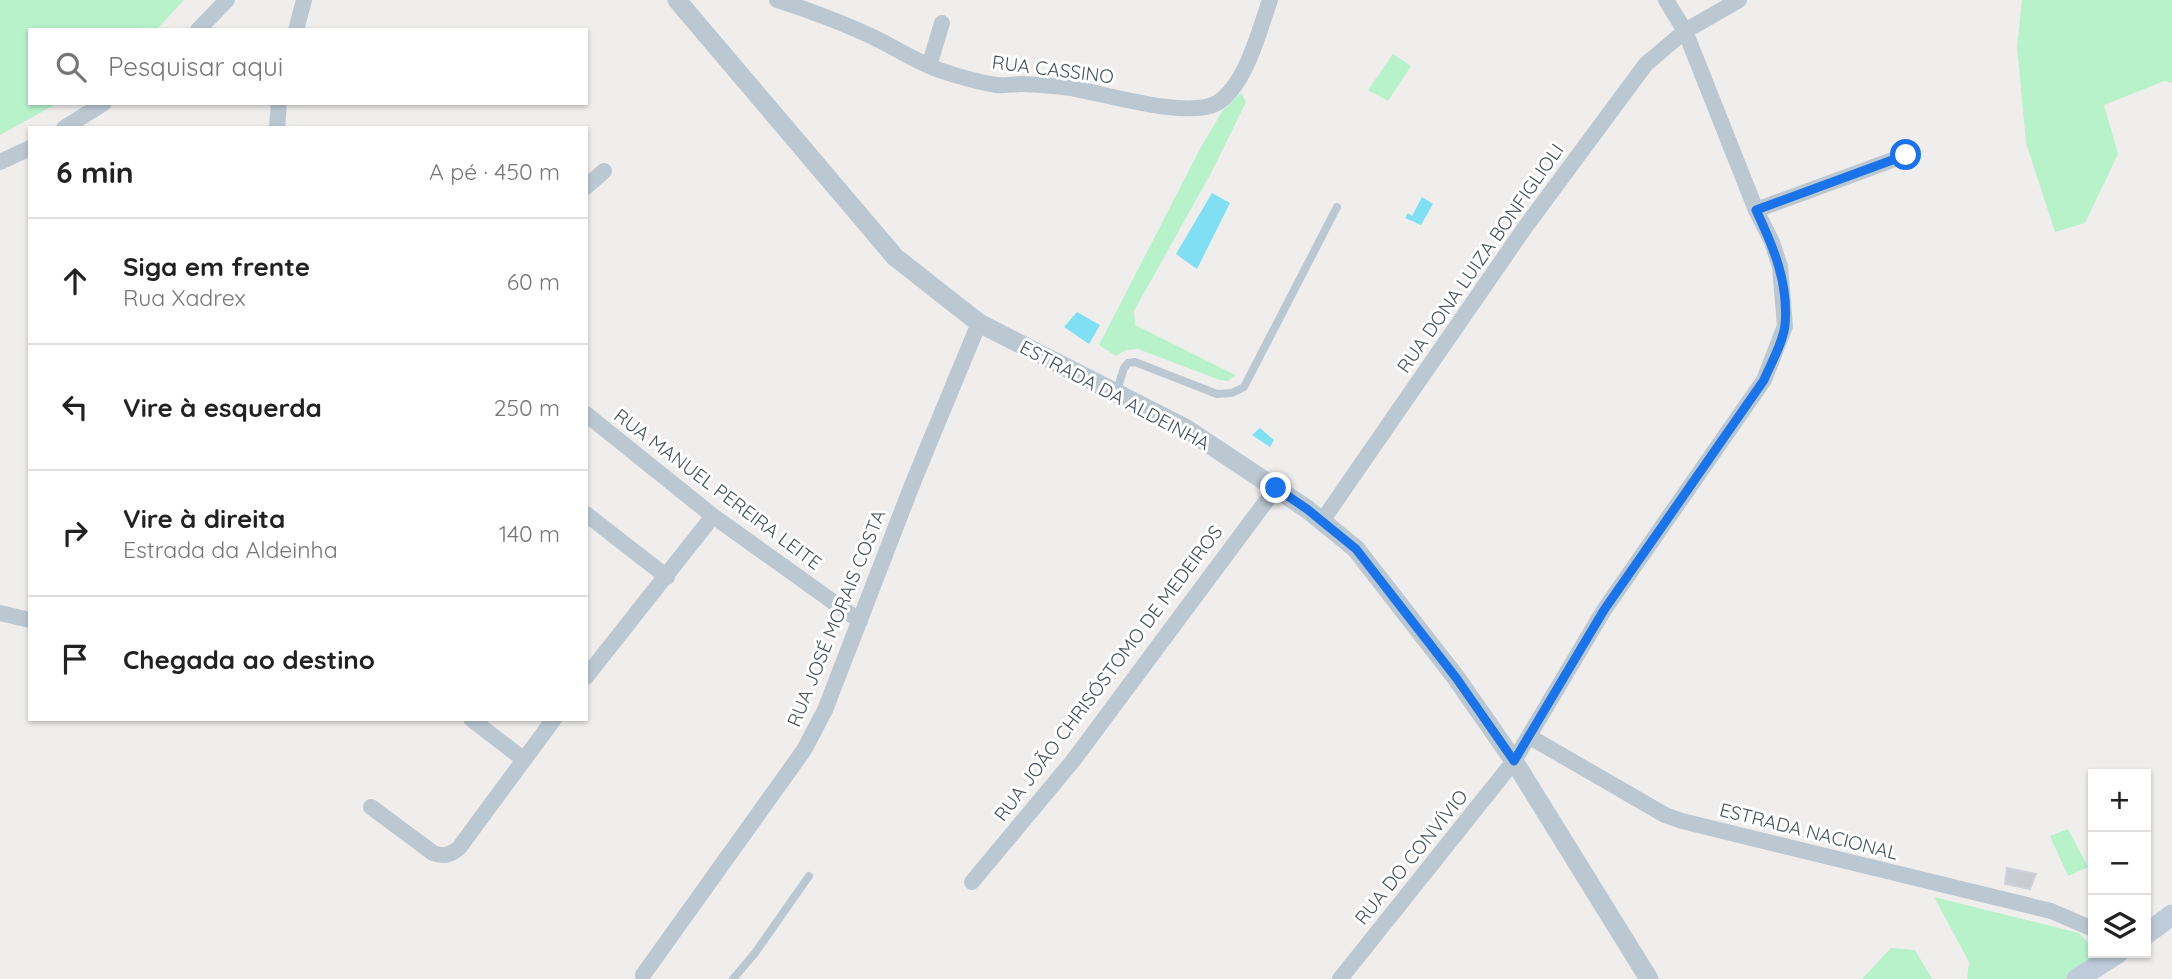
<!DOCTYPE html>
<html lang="pt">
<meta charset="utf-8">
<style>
body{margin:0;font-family:Quicksand,sans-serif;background:#f6f6f6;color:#222}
.controls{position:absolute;right:21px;bottom:21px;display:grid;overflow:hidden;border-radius:0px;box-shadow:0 2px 5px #0004}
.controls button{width:63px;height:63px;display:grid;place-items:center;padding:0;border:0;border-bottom:2px solid #e0e0e0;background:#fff;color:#222;font:35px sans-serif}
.stop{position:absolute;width:21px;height:21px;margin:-16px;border:5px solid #1a73e8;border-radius:50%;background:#fff}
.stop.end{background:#1a73e8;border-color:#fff;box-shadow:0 2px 7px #0008}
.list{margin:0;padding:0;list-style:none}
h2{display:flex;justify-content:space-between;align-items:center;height:91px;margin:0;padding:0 28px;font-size:30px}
h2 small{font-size:23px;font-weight:400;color:#767676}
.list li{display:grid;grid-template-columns:46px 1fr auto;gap:21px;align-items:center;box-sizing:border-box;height:126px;padding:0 28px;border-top:2px solid #e0e0e0}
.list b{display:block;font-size:26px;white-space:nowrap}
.list p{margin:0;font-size:23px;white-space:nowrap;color:#767676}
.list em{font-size:23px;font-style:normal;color:#767676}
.icon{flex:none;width:38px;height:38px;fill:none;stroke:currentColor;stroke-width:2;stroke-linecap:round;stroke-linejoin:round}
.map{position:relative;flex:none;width:2172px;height:979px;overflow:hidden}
.search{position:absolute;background:#fff;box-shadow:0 2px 5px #0004;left:28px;top:28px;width:560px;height:77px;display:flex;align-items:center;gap:18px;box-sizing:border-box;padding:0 24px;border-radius:0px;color:#767676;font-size:26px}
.panel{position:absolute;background:#fff;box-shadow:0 2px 5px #0004;left:28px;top:126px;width:560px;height:595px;border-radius:0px}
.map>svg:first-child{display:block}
</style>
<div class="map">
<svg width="2172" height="979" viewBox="0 0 2172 979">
<rect width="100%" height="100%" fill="#f0eded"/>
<!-- green -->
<path fill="#b7f2cb" d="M0,0H184L156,30H30V103H58L0,135Z
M2022,0H2172V83L2164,81L2104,105L2118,154L2085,223L2055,232L2026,143L2017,47Z
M1393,54L1411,66L1388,101L1368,90Z
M1241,93L1246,102L1211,173L1134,311L1135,325L1235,375L1228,381L1220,380L1138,349L1126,350L1116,356L1099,345L1201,147L1223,110Z
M2068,829L2088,867L2068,876L2050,836Z
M1934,897L2079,933L2093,948V953L2099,954L2066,979H1967L1969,962Z
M1891,948L1915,950L1932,979H1862Z"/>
<!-- water -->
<path fill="#80dff3" d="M1212,193L1230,203L1197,269L1176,254Z
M1422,197L1433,204L1421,225L1405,218L1408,213L1412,216Z
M1077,312L1100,325L1089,344L1064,327Z
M1260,428L1274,440L1270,447L1252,435Z"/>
<!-- building -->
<path fill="#c9ccd2" stroke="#d0d3d9" stroke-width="2" d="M2007,868L2036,874L2030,889L2005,884Z"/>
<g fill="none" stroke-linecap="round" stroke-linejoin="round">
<!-- service -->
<path stroke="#bcc8d1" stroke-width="8" d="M1116,393L1124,368L1128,363L1135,362L1217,394L1232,393L1244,387L1337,207
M733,979L755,953L809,876"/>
<!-- minor -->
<path stroke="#bcc8d1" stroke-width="16" d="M777,0C811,11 844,23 877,39C897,49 917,62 939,70C957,76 977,82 996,85C1004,86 1014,84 1022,84C1040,85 1059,86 1076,89C1109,95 1189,119 1217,103C1246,85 1259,31 1270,0
M198,30L227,0
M296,30L304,0
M929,66L942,23
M64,128L104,103
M277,128L279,103
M0,162L30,148
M586,187L604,171
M1756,210L1906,155
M586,414L713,516L860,621
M586,514L667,577
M1322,521L1526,226L1646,64L1685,31L1739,0
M0,613L30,620
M586,677L713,516
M471,719L523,759
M1530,737L1665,815L1682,821L2051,911L2093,929
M371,807L433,853C444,857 450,855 459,848L554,719
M972,882L1072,762L1276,488
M643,975L804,750L825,710L914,480L979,323
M1340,979L1514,761L1604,610L1764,380L1785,326L1780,267L1772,242L1756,210L1685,31L1666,0"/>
<!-- tertiary -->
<path stroke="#bcc8d1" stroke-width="19" d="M677,0L895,257L979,323L1185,428L1307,509L1356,549L1457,679L1514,761L1649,979"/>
<!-- secondary -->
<path stroke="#becbd8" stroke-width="21" d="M2146,934L2172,915
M2077,979L2118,953"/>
</g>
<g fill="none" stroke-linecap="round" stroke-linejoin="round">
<!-- route -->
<path stroke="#1a73e8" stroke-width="9" d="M1276,488L1307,509L1356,549L1457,679L1514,761L1604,610L1764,380C1771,363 1783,343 1785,325C1789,283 1773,246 1756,210L1906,155"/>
</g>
<g text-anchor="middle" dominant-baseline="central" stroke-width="6" stroke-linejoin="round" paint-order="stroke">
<!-- street labels -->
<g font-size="19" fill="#44515c" stroke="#fff">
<text transform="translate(1053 69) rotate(7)">RUA CASSINO</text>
<text transform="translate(1480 258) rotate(-55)">RUA DONA LUIZA BONFIGLIOLI</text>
<text transform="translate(1115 395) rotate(28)">ESTRADA DA ALDEINHA</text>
<text transform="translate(718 489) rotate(37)">RUA MANUEL PEREIRA LEITE</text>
<text transform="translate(836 618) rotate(-68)">RUA JOSÉ MORAIS COSTA</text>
<text transform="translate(1108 673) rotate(-53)">RUA JOÃO CHRISÓSTOMO DE MEDEIROS</text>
<text transform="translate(1809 831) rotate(14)">ESTRADA NACIONAL</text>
<text transform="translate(1411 857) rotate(-51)">RUA DO CONVÍVIO</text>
</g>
</g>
</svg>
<div class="controls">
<button>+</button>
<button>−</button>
<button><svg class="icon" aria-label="layers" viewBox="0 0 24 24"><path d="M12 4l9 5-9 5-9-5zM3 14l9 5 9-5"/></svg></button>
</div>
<div class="stop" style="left:1906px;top:155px"></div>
<div class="stop end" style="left:1276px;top:488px"></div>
<div class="search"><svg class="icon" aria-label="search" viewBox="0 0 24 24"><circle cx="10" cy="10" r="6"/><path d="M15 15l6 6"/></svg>Pesquisar aqui</div>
<section class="panel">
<h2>6 min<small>A pé · 450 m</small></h2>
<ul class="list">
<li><svg class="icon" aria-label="ahead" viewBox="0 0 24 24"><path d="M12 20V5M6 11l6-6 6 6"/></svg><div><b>Siga em frente</b><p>Rua Xadrex</p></div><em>60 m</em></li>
<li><svg class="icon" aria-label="left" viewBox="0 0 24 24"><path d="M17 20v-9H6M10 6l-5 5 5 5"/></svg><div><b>Vire à esquerda</b></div><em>250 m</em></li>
<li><svg class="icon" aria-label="right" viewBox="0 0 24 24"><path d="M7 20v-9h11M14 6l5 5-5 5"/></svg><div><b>Vire à direita</b><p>Estrada da Aldeinha</p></div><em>140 m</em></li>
<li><svg class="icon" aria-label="arrive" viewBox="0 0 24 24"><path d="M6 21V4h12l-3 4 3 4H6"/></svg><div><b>Chegada ao destino</b></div></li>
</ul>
</section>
</div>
